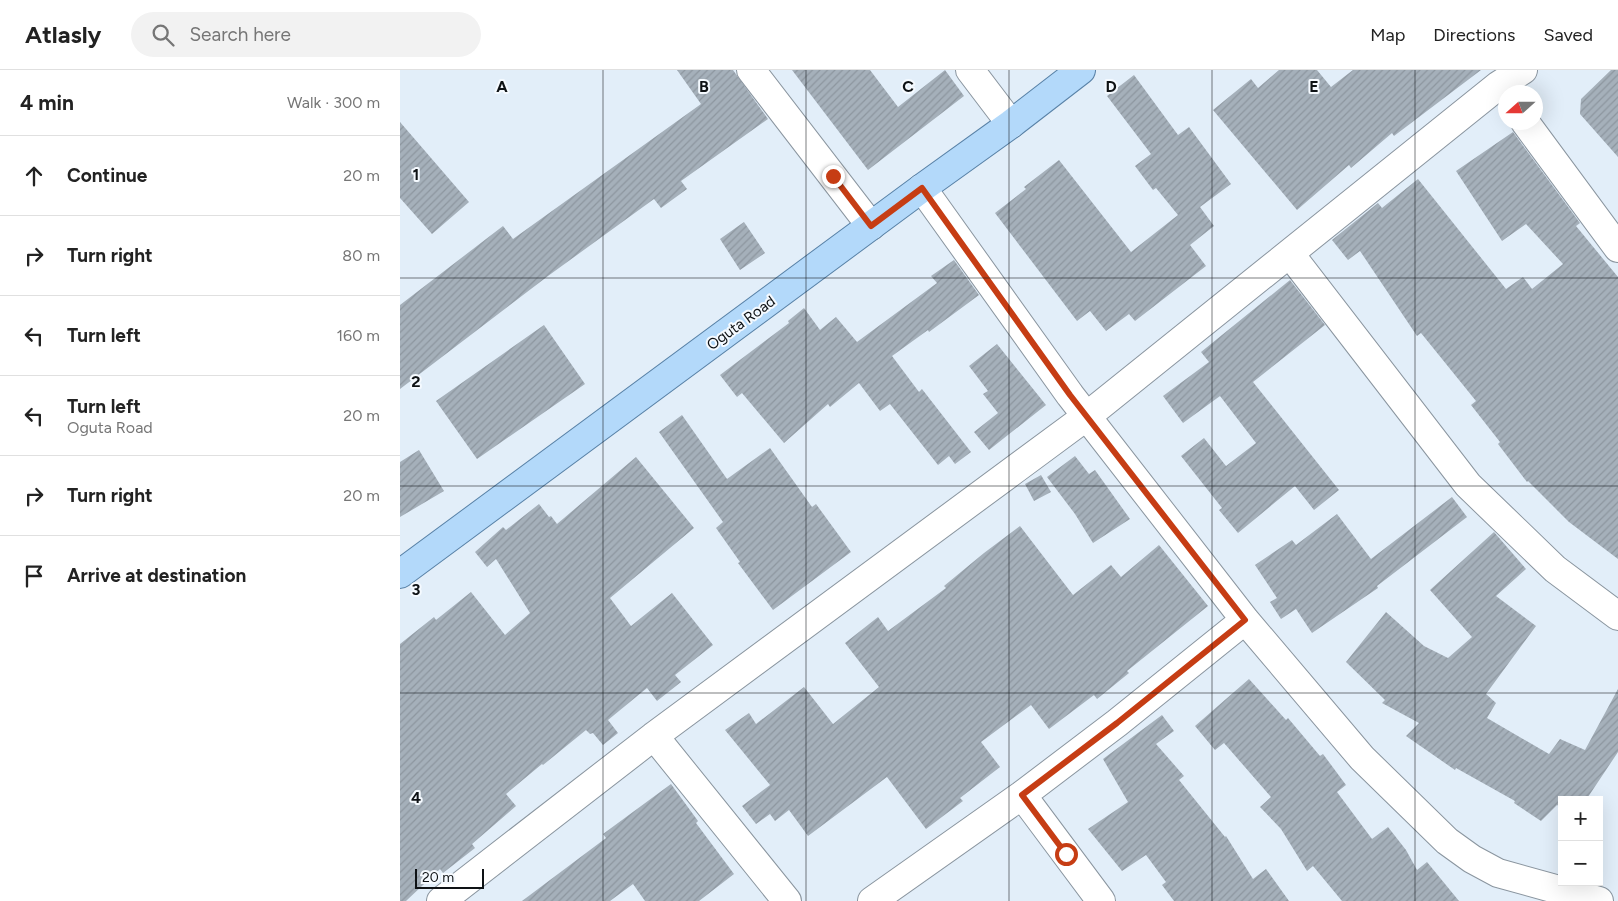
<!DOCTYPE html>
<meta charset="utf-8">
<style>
body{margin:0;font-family:Figtree,sans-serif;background:#f2f2f2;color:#222}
.controls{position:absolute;right:15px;bottom:15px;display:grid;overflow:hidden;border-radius:0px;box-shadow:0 5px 20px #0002}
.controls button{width:45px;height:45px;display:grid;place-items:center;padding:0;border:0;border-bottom:1px solid #e0e0e0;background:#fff;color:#222;font:25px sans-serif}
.compass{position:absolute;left:1098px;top:15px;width:45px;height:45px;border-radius:50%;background:#fff;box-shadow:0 5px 20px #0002;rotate:249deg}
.scale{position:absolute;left:15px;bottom:12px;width:69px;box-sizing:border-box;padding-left:5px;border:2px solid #0e1215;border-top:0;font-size:14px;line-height:18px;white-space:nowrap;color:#0e1215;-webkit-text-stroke:4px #f5faff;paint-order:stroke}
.stop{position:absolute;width:15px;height:15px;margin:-11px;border:4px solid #c63d14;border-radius:50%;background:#fff}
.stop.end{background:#c63d14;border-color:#fff;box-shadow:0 1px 5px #0008}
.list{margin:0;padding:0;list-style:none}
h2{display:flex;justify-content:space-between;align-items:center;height:65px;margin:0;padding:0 20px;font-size:21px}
h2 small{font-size:16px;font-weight:400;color:#767676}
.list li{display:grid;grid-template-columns:32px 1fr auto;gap:15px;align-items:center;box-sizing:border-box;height:80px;padding:0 20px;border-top:1px solid #e0e0e0}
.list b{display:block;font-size:19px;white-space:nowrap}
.list p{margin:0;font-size:16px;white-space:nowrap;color:#767676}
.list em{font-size:16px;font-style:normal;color:#767676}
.icon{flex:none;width:28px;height:28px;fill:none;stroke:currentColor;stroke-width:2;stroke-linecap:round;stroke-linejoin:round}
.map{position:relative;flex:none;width:1218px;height:831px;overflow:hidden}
header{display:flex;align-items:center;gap:30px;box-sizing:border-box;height:70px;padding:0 25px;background:#fff;border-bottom:1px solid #e0e0e0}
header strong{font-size:24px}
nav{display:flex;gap:28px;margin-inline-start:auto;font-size:18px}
.search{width:350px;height:45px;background:#f2f2f2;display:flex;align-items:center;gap:12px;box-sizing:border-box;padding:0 18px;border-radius:28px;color:#767676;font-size:19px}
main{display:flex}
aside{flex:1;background:#fff}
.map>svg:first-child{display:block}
</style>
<header>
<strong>Atlasly</strong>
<div class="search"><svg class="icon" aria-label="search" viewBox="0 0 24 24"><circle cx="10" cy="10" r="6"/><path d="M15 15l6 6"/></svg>Search here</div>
<nav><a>Map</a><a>Directions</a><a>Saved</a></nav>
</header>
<main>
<aside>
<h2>4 min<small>Walk · 300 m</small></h2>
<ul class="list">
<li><svg class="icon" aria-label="ahead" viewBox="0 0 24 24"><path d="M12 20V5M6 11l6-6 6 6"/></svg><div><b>Continue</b></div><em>20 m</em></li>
<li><svg class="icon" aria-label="right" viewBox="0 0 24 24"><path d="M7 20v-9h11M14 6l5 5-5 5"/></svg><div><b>Turn right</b></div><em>80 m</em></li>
<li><svg class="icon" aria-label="left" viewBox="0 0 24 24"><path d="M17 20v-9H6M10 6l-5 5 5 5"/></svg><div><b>Turn left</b></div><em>160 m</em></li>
<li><svg class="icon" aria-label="left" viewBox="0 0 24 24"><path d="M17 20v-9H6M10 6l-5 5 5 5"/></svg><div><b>Turn left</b><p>Oguta Road</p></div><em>20 m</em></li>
<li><svg class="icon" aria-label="right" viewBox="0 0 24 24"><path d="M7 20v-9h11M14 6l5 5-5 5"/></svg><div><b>Turn right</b></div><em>20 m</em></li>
<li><svg class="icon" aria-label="arrive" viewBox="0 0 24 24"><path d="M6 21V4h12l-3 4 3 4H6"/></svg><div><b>Arrive at destination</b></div></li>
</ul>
</aside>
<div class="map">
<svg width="1218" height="831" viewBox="0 0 1218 831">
<defs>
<pattern id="building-hatch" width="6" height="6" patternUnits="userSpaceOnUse" patternTransform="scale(1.25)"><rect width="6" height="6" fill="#a5b0ba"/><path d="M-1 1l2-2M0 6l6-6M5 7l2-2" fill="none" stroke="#8d969f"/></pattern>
</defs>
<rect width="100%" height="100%" fill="#e2eef9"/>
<!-- building -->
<path fill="url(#building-hatch)" d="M277,0H333L368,49L281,111L287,119L261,138L254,129L148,206L0,319V235L103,156L113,169L301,34Z
M392,0H470L498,37L545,0L564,26L468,100Z
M879,0H917L931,17L953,0H1081L994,66L992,63L951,98L949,95L897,140L813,40L851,9L858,18Z
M1211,0H1218V87L1180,44L1181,29Z
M734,5L778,65L789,57L831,114L800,137L814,156L790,175L806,196L735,251L729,244L706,261L690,241L677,251L595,143L626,119L624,117L659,90L731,182L778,145L756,118L753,120L735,96L751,84L707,26Z
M0,52L69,132L32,164L0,128Z
M1113,62L1180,153L1176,156L1218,207V489L1169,452L1128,411L1127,412L1098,374L1100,372L1071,335L1076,331L1021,263L1017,266L960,181L948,190L932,170L978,133L982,138L1018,109L1106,219L1123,207L1132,219L1163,194L1126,154L1102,171L1056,101Z
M344,152L365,183L340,200L320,169Z
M554,190L579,225L529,262L528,260L492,286L519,322L522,319L571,382L555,394L549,386L538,395L490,334L480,341L459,313L430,337L428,334L384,373L342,323L337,327L320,305L389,253L388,251L404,238L420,260L436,247L457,272L537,213L531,206Z
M890,210L925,255L853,312L939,420L914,440L895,416L838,463L819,440L822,438L781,386L804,368L826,396L856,373L820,326L783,353L763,326L809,292L801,282Z
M144,255L185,314L77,389L36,331Z
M597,274L646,335L589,380L574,362L598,343L583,324L588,321L569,296Z
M282,345L327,409L370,378L412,437L416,434L451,482L373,540L338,493L340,492L316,458L323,452L259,362Z
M19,380L44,421L0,447V392Z
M675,386L689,404L695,400L730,449L693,473L675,444L647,407Z
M236,387L294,458L210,528L231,556L272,523L313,575L275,605L281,612L257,631L247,618L208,650L218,663L203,675L193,663L190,664L186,660L143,695L142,694L106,724L116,736L72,774L75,778L43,803L40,799L6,831H0V574L34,547L36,550L71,522L105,565L130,543L96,489L87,497L75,482L103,457L106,460L139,434L149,447L151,446L157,454Z
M641,405L651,422L634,431L625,414Z
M1052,427L1067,447L977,516L978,518L912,563L896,539L881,549L870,532L877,528L855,495L892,470L896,475L937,444L971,489Z
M620,456L673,525L711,495L721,507L759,475L808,536L727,601L729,603L697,629L694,625L649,659L631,635L581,672L600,697L560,728L563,731L526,759L487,707L408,766L389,740L375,751L370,744L356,754L342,736L370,715L325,660L349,643L356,654L404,617L433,654L479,617L445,573L478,547L488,561L546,518L544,516L584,483Z
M1094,462L1126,499L1096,526L1136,556L1086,624L1096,633L1087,648L1149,684L1160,669L1185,680L1218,619V682L1186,730H1162V738L1157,735L1141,751L1114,733L1115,731L1056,698L1055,700L1006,666L1019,653L982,633L985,630L946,592L986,542L1024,576L1048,588L1072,567L1030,520Z
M849,609L886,650L888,648L920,686L923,684L946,715L937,722L972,769L988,757L1006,780L1017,800L1027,792L1059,831H942L913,796L907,801L881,759L860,737L871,727L824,673L815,680L795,656Z
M762,645L774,661L756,674L784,706L779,710L825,767L826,766L853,809L866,799L889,831H774L762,815L766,812L746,785L722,801L688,759L728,732L703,689Z
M271,714L298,751L296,753L334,804L299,831H245L233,814L210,831H122L206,768L203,764Z"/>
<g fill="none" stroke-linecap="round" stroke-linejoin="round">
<defs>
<path id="minor" d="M351,0L471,156
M570,0L611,54
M1125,52L1218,178
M522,118L670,325L845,550L962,688L1047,771L1072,789L1098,803L1199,831
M890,184L1068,415L1155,499L1218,546
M254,666L387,831
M622,725L701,831
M41,831L254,666L687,346L1099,15L1123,0
M472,831L622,725L717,653L845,550"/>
<path id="major" d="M0,504L522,118L611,54L681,0"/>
</defs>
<!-- minor casing -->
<use href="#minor" stroke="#8a959f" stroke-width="30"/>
<!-- major casing -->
<use href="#major" stroke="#5982a7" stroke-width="30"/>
<!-- minor -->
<use href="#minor" stroke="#fff" stroke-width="28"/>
<!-- major -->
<use href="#major" stroke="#b3d9fa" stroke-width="28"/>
</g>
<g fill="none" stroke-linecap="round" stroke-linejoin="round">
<!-- route -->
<path stroke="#c63d14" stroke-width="6" d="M433,106L471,156L522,118L670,325L845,550L717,653L622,725L666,784"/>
</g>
<!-- grid -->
<path fill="none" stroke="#0e1215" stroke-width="1" stroke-opacity="0.55" d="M203,0V831M406,0V831M609,0V831M812,0V831M1015,0V831M0,208H1218M0,416H1218M0,623H1218"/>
<g text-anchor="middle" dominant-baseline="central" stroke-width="4" stroke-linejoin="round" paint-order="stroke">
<!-- street labels -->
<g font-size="15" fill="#0e1215" stroke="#f5faff">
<text transform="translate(341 253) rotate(-36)">Oguta Road</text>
</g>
</g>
<g font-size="16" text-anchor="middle" font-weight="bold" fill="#0e1215" stroke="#f5faff" stroke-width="4" stroke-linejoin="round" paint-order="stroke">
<text x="102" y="22">A</text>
<text x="304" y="22">B</text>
<text x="508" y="22">C</text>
<text x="711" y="22">D</text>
<text x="914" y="22">E</text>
<text x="16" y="110">1</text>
<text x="16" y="317">2</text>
<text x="16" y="525">3</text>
<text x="16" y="733">4</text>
</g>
</svg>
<div class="controls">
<button>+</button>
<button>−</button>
</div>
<svg class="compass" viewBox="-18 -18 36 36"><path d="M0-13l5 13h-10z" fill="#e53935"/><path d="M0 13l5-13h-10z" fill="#767676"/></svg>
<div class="scale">20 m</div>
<div class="stop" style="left:666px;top:784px"></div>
<div class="stop end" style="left:433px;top:106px"></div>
</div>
</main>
